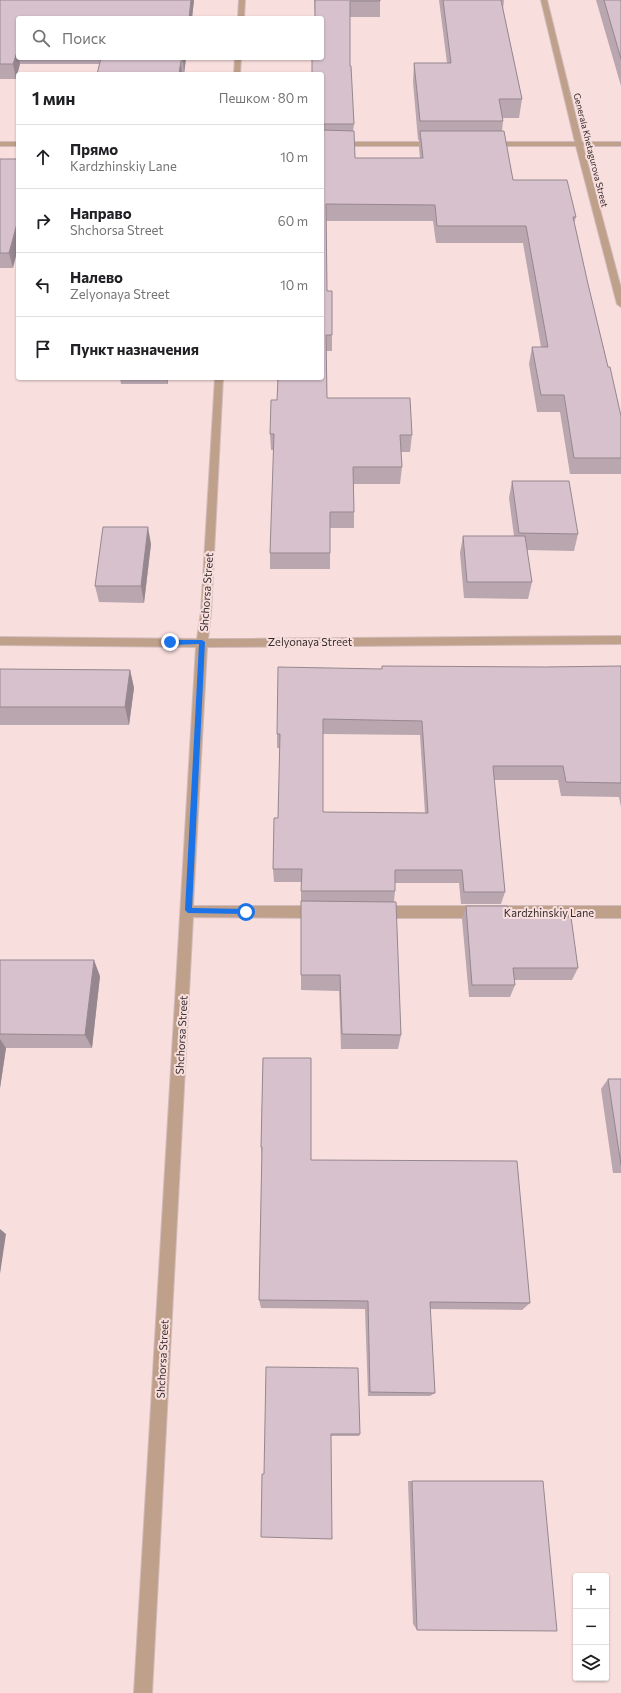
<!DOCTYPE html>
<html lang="ru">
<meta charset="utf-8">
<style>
body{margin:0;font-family:Commissioner,sans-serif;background:#f6f6f6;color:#202124}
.controls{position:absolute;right:12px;bottom:12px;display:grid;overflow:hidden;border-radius:4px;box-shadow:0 1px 3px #0004}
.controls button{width:36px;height:36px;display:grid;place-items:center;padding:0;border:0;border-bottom:1px solid #e0e0e0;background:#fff;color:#202124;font:20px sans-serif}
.stop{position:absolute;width:12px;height:12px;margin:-9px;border:3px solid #1a73e8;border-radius:50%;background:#fff}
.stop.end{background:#1a73e8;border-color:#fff;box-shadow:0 1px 4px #0008}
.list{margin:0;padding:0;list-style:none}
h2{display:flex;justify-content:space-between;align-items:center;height:52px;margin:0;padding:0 16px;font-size:17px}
h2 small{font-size:13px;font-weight:400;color:#757577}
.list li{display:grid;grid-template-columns:26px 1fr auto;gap:12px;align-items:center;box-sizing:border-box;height:64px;padding:0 16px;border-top:1px solid #e0e0e0}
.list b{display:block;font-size:15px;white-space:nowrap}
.list p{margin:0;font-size:13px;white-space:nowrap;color:#757577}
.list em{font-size:13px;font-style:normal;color:#757577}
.icon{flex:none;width:22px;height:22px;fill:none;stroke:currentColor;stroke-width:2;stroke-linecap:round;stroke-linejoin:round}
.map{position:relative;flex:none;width:621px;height:1693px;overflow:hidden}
.search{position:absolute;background:#fff;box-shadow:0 1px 3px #0004;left:16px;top:16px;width:308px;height:44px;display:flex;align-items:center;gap:10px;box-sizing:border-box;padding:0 14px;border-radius:4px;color:#757577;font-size:15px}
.panel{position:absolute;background:#fff;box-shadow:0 1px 3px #0004;left:16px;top:72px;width:308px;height:308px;border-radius:4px}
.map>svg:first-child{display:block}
</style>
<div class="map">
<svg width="621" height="1693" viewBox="0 0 621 1693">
<rect width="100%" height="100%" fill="#f8dfde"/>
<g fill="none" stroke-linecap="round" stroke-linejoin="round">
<defs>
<path id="minor" d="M239,0H245L244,18H238Z
M541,0H547L582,142H621V146H583L621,288V307L617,304L576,146H490L486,144L490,142H575Z
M235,58H241L240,74H234Z
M0,142H18V146H0Z
M322,142H434L438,144L434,146H322Z
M215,378H223L211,612L208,639L621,636V644L207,647L193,906H318L322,908L324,912L322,916L318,918L193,917L152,1693H134L196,647L0,645V637L197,639L201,612Z
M380,906H621V918H380L376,916L374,912L376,908Z"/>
</defs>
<!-- minor casing -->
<use href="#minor" stroke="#d1bbba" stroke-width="2"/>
<!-- minor -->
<use href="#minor" fill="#bfa08b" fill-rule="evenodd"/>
</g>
<!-- wall -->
<path fill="#b9a6af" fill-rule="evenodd" d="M0,0H194L192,18H18V58H186L184,74H97L100,64H20L16,79H0Z
M314,0H380V17H350V66L354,124L353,131L355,158H420L419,148V140H418L413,82L414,63H447L439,0H504L503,9L522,99L519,118H503V121L502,131L513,180L576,217L574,223L588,284L608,367L621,416V474H570L560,412H537L529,364L532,347H541L523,243H436L433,221H326L327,291L332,335V351H326L327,398L412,435L410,452H401L402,467L400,484H353L354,512V528H330V569H270V553L274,450H271L270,434L277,400L322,378V58L315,18Z
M596,0H621V86Z
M0,159L13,268H0Z
M120,378H168V384H121Z
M512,481L578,534L574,551L527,550L532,582L528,599L464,598L460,553L463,536H514L509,498Z
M151,544L144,603L99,602L95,586Z
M621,666V807L619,797L561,796L558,780H494L505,892L501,904H461L459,883H395V891L394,902L401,1035L398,1049H341L339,991L301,990V882H274L273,869L278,818L280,748H277V734L381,669L545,667ZM323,734L420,735L425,813L323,812Z
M0,669L130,670L134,688L129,725H0Z
M466,906L508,917L578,968L572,980H514L515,985L510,997H469L462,919Z
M0,960L100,976L92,1048H6L0,1088Z
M263,1058L311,1160L530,1303L522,1310L430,1309L435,1393L430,1396H368L365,1309L261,1308L259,1300L262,1157L261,1147Z
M608,1079H621V1173H613L601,1089Z
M358,1368L360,1434L359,1436H331L264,1474Z
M408,1481H412L417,1630L413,1624Z"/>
<!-- shaded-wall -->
<path fill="#96878f" d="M191,0H194L192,18H189Z
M18,49V58H19L20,64L16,79L13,64Z
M183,58H186L184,74L183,61Z
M181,61L182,74H179Z
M18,220V248L13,268L9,253Z
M167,378H168V384Z
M148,527L151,544L144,603L141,586Z
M130,670L134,688L129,725L125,707Z
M94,960L100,976L92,1048L85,1035Z
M0,1039L6,1048L0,1088Z
M0,1229L6,1234L0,1274Z"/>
<!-- building -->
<path fill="#d7c1cc" stroke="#96878f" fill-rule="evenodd" d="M0,0H191L189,18H18V49L13,64H0Z
M315,0H380V1H350V66H351L354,124H322V74H312V58H322V18H315Z
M443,0H501L522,99H499L503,121H420L414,63H451Z
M604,0H621V59Z
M101,58H183V61H181L179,74H97Z
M322,130L354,131L355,158H423L420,131H504L513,180H567L576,217H573L588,284L608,367H610L621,416V458H574L564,395H541L532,347H548L526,226H437L435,205L326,204L327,291H332V335H326L327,398H410L412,435H400L402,467H353L354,512H330V553H270L274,434H270L271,400H277L278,378H322Z
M0,159H18V220L9,253H0Z
M512,481H569L578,534L519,533Z
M103,527H148L141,586H95Z
M463,536H525L532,582H467Z
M382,666L545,667L621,666V783L566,782L563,766H493L505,892H464L462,870H395V891H301L302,869H273L274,818H278L280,734H277L278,667L382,669ZM323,719L422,721L428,813L323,812Z
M0,669L130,670L125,707H0Z
M301,901L396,902L401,1035L342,1034L340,975H301Z
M466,906H507L508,917H571L578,968H513L515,985H472Z
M0,960H94L85,1035L0,1034Z
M263,1058H311V1160L517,1161L530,1303L430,1302L435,1393L370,1392L368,1301L259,1300L262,1147H261Z
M608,1079H621V1165Z
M266,1367L358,1368L360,1434H331L332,1539L261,1537L262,1474H264Z
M412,1481H543L557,1631L417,1630Z"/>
<!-- route -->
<path fill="#1a73e8" d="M170,640H202L205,642L192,908L246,909L250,912L246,914L188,913L185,910L199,644L170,645L167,642Z"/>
<g text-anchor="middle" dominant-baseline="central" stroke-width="4" stroke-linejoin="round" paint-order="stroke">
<!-- far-street labels -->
<g font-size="9" fill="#352b2b" stroke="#f8dfde">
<text transform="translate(591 150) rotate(76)">Generala Khetagurova Street</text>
</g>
<!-- street labels -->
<g font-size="11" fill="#352b2b" stroke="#f8dfde">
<text transform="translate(206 592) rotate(-86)">Shchorsa Street</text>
<text x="310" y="641">Zelyonaya Street</text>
<text x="549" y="912">Kardzhinskiy Lane</text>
<text transform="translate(181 1035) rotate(-87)">Shchorsa Street</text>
<text transform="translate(162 1359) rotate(-87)">Shchorsa Street</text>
</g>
</g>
</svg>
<div class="controls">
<button>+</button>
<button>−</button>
<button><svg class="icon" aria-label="layers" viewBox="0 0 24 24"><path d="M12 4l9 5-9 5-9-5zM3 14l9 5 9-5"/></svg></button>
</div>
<div class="stop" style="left:246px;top:912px"></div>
<div class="stop end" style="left:170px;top:642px"></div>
<div class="search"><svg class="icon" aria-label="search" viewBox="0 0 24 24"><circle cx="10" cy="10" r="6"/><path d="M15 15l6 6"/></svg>Поиск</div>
<section class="panel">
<h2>1 мин<small>Пешком · 80 m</small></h2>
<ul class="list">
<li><svg class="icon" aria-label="ahead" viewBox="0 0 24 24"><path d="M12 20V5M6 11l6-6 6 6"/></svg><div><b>Прямо</b><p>Kardzhinskiy Lane</p></div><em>10 m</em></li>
<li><svg class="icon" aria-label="right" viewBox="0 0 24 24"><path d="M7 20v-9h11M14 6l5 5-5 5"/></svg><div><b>Направо</b><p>Shchorsa Street</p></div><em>60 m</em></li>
<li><svg class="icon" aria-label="left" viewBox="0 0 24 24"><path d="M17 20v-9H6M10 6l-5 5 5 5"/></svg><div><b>Налево</b><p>Zelyonaya Street</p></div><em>10 m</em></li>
<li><svg class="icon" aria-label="arrive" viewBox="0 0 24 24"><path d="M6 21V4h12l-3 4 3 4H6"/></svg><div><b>Пункт назначения</b></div></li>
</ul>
</section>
</div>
